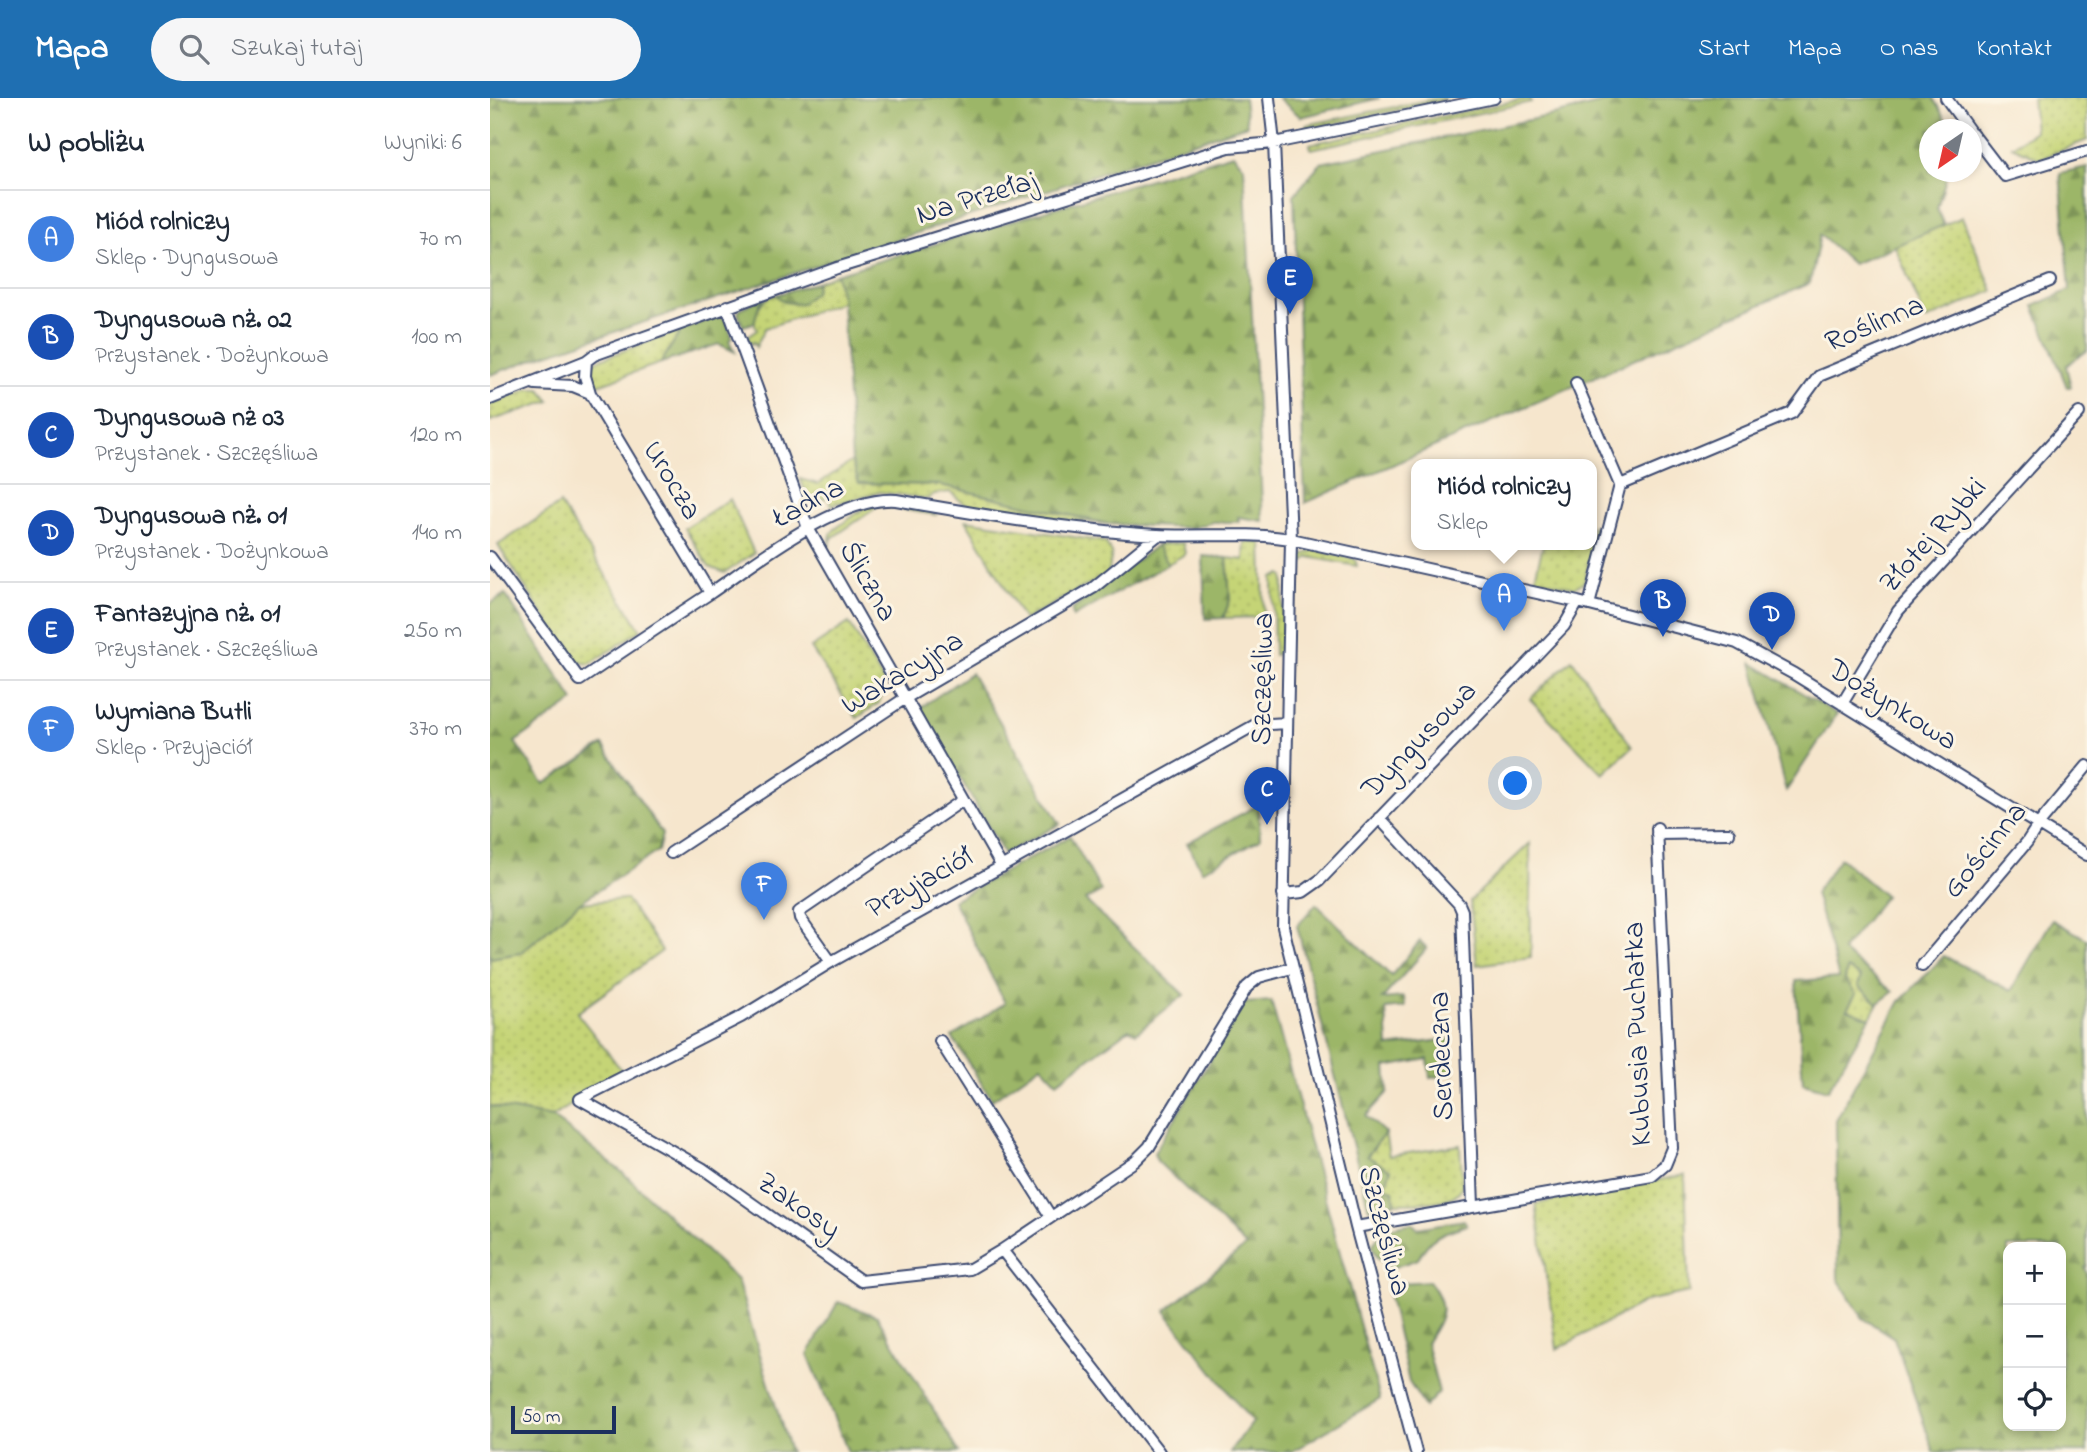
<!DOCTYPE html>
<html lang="pl">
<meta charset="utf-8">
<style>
body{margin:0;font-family:"Indie Flower",sans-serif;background:#f6f6f7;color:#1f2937}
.controls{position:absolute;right:21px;bottom:21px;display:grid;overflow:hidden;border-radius:14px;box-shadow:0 4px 10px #0003}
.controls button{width:63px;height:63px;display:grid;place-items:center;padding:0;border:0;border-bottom:2px solid #e0e1e3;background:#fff;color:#1f2937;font:35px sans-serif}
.compass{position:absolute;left:1429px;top:21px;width:63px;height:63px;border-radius:50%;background:#fff;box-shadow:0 4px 10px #0003;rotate:214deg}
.scale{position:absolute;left:21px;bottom:18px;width:105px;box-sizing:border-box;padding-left:7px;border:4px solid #1b2f5e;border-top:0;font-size:19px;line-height:24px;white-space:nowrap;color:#1b2f5e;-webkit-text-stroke:5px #fcf5e5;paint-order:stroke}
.you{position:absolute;left:1026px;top:686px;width:24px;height:24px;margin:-18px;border:5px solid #fff;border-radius:50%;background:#1a73e8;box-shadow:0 0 0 10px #1a73e833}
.badge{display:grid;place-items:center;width:46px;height:46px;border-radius:50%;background:#1f6fb2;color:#fff;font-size:23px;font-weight:700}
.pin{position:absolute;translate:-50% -58px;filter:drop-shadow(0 2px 4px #0008)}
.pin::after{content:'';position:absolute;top:37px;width:24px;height:21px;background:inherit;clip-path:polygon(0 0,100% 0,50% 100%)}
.popup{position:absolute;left:921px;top:361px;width:186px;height:91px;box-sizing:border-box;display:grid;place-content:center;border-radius:14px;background:#fff;filter:drop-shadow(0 2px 5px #0005);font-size:23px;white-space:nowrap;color:#747a83}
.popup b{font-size:26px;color:#1f2937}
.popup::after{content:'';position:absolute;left:50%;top:100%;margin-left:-14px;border:14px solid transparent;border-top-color:#fff}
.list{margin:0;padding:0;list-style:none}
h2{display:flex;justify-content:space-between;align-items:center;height:91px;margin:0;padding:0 28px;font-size:30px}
h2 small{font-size:23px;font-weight:400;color:#747a83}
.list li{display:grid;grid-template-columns:46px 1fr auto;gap:21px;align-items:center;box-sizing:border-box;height:98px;padding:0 28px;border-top:2px solid #e0e1e3}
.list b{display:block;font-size:26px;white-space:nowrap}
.list p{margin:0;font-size:23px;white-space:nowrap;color:#747a83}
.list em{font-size:23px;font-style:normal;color:#747a83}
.icon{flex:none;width:38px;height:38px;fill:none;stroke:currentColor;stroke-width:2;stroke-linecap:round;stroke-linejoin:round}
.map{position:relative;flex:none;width:1597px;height:1354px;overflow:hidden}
header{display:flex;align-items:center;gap:42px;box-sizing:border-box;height:98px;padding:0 35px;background:#1f6fb2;color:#fff}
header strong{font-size:33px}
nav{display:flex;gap:38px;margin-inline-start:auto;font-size:24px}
.search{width:490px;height:63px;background:#f6f6f7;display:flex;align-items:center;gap:18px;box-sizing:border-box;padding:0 24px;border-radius:38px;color:#747a83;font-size:26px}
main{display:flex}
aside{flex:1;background:#fff}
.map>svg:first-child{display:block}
</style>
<header>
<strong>Mapa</strong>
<div class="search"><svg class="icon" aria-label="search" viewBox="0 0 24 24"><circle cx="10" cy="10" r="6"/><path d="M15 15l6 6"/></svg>Szukaj tutaj</div>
<nav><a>Start</a><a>Mapa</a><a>O nas</a><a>Kontakt</a></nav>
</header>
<main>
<aside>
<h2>W pobliżu<small>Wyniki: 6</small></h2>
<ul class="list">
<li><span class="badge" style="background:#3f7fe0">A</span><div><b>Miód rolniczy</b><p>Sklep · Dyngusowa</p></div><em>70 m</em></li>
<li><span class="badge" style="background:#1a4fb4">B</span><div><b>Dyngusowa nż. 02</b><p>Przystanek · Dożynkowa</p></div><em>100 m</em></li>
<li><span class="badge" style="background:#1a4fb4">C</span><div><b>Dyngusowa nż 03</b><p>Przystanek · Szczęśliwa</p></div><em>120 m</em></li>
<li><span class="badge" style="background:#1a4fb4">D</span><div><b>Dyngusowa nż. 01</b><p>Przystanek · Dożynkowa</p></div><em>140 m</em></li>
<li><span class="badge" style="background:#1a4fb4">E</span><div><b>Fantazyjna nż. 01</b><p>Przystanek · Szczęśliwa</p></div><em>250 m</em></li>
<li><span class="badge" style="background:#3f7fe0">F</span><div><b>Wymiana Butli</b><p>Sklep · Przyjaciół</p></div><em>370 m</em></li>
</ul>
</aside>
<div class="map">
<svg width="1597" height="1354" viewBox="0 0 1597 1354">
<defs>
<pattern id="grass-dots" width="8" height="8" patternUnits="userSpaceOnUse" patternTransform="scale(1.75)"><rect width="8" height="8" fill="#c5d476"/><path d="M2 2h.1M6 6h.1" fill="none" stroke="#a9b668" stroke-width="1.8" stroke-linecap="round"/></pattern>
<pattern id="forest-firs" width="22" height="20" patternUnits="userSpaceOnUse" patternTransform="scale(1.75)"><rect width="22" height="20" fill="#9cb667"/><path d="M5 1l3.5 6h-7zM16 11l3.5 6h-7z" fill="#7e9458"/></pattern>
</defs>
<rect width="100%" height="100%" fill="#fcf5e5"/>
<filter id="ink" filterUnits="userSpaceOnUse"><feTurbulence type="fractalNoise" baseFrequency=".0143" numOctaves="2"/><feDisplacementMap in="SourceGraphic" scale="14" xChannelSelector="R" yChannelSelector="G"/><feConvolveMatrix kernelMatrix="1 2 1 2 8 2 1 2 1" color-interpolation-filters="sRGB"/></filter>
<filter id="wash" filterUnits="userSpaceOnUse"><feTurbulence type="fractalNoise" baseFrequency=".00686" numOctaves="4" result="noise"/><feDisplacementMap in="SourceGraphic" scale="28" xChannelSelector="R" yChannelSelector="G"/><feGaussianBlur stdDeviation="1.57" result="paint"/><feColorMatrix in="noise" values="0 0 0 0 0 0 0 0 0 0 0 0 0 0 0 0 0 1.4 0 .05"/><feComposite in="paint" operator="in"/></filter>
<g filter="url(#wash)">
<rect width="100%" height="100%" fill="#f6e6cd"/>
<!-- grass -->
<path fill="url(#grass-dots)" stroke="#70826a" stroke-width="2" d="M948,0H955L952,3L817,31L816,27Z
M1039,0L1041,4L821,51L820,46Z
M1542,0H1597V42L1550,61L1522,48L1545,33Z
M1472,119L1503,193L1436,222L1405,148Z
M346,176L352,204L275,230L266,249L264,244L261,246L257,239L267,232C264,226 264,223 266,216C273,190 302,195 325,194L327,184Z
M191,232L171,265L105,288C98,278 97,272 105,263Z
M39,291H50L60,303L0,323V307Z
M362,363L369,385L450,387L618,426L494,413L473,405L460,394L444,396L438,401L390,394L342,407L338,400L322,401L317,396L310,381L328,386Z
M240,401L264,455L235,475L219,469L195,430Z
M398,405L438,412L447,417L389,408L342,440L339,450L341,436L345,431L380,406Z
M70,406L151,532L100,566L83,563L8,447Z
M476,422L615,444L622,455L618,476L534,522Z
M1102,428L1108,430L1094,484L1084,490L1045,480L1053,447H1102Z
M755,444L772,445L774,519L733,520L740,502L737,460L754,462Z
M693,445L695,456L678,466L667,447Z
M825,452L865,461L867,468L819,459L807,468L813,457Z
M792,476L794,478L792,555L784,557L783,480Z
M359,525L394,584L389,605L367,620L321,550Z
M1082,561L1142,649L1113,676L1040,601Z
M1040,745L1041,859L987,867L980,803Z
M136,801L172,853L87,915L133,974L62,1019L0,1008V860L30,855L89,805Z
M1357,870L1371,879L1368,888L1388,905L1380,920L1357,911L1355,882Z
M895,1035L899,1058L970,1047C970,1059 973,1074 972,1087C968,1109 922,1104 905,1105L903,1092L894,1089L877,1059Z
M1195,1077L1199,1194L1156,1203L1067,1251L1046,1106Z"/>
<!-- forest -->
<path fill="url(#forest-firs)" stroke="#5c7262" stroke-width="2" fill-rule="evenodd" d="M0,0H754L757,27L57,256L0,277Z
M788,0H890L811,19Z
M1132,0H1443L1461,31L1440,32V74H1458L1447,110L1454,127L1363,166L1330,137L1320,185L815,405L804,97L831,65L1068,16Z
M743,56L754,69L773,423L748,419L749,424H723L702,430L618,426L450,387L369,385L362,363L352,204L346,176Z
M1597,69V252L1576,268L1581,289H1577L1544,208L1580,192L1570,75Z
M327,184L325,194L311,206L294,204L286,197Z
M274,199L269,207L264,225L253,228L248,215L251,210Z
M229,218L236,222L242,239L239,243L245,254L229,246L171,265L191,232Z
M667,447L678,466L583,519L582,512Z
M713,458L737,460L740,502L733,520L715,521Z
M15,496L84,603L25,644L54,686L113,647L172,736L168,753L89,805L30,855L0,860V506Z
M1262,565L1347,616L1296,693Z
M481,575L570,726L514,756L430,610Z
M768,707L770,741L712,773L697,745Z
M580,738L611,793L595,802L694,897L646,935L639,931L567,984L551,967L502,1002L462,939L515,905L463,802Z
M1350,760L1395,798L1352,853L1403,894L1388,905L1368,888L1371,879L1357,871L1355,882L1366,896L1357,911L1380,920L1338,992L1313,985L1306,883L1349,880L1325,795Z
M826,806L901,878L930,843L937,850L892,901L914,899L915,909L896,911L898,949L960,941L963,976L940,980L938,961L896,969L898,994L876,1018L895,1035L877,1058L901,1072L894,1089L903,1092L905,1105L879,1111L807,828Z
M1562,822L1597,841V1168L1595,1170L1597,1175V1354H1444L1404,1240L1373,1220L1348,1181L1346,1022L1410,903L1454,858L1521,893ZM1518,1149H1571V1328H1518Z
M781,903L890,1301L801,1354H740L762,1324L675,1213L756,1148L667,1063L664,1055L755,905Z
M0,1008L62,1019L133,1075L247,1182L300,1354H0Z
M974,1122L977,1127C952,1135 941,1137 928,1161L902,1170L887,1159L882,1148L893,1131L922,1125L927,1130Z
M939,1183C960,1209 952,1220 936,1245L949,1294L935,1309L919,1284L896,1186Z
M348,1204L387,1218L469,1354H358L318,1256Z"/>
</g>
<g filter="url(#ink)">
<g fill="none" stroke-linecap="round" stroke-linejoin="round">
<defs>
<path id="minor" d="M779,0L784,45L801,441L793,829L866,1129L926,1354
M1456,0L1479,32
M1482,35L1515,78L1597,53
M237,208L318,430L512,769
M96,263L95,278L100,295L220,495
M1086,285L1130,387L1099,507
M45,286L83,288L100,295
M0,301L96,263L104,257L347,170L739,49L784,45L1004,0
M1130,387L1302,315L1329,278L1560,183
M0,459L90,582C133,553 176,524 219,496C266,464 348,398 406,402C492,417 579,432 667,437C712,439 756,434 801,441L1088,504L1247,545L1304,576L1597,757
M1352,606L1408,513L1589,315
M889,720L969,806L972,813L983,1108
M1167,736L1239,735
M181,755L414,601L603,490L668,437
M793,796L813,794L830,782L1074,528L1088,504
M341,864L310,820L309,814L473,702
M1432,868L1537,744L1548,727L1597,668
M450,943L561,1119
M90,1001L212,1070L371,1183L480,1171L512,1152L645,1063L659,1049L757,889L769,879L802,870
M90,1001L251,919L341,864L765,627L797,625
M866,1129L1162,1078L1175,1067L1182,1050L1167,730
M512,1152L669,1354"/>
</defs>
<!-- minor casing -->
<use href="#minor" stroke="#3c4a6f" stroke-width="14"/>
<!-- minor -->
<use href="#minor" stroke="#fff" stroke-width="10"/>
</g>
</g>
<g text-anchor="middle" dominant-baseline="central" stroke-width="6" stroke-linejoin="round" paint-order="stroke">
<!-- street labels -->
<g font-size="30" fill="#1b2f5e" stroke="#fcf5e5">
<text transform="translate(487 101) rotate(-17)">Na Przełaj</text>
<text transform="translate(1385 227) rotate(-23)">Roślinna</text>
<text transform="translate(181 383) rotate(59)">Urocza</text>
<text transform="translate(319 406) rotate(-28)">Ładna</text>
<text transform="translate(1444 438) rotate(-48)">Złotej Rybki</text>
<text transform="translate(377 484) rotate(60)">Śliczna</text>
<text transform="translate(413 576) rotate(-31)">Wakacyjna</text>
<text transform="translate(774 581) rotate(-89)">Szczęśliwa</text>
<text transform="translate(1402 608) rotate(32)">Dożynkowa</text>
<text transform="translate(930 643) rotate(-46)">Dyngusowa</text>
<text transform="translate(1496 753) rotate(-51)">Gościnna</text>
<text transform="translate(430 786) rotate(-29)">Przyjaciół</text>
<text transform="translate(1149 936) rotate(-92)">Kubusia Puchatka</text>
<text transform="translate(953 958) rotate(-92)">Serdeczna</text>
<text transform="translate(308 1109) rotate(35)">Zakosy</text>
<text transform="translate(893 1133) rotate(75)">Szczęśliwa</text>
</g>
</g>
</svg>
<div class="controls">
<button>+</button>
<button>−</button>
<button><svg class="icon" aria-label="locate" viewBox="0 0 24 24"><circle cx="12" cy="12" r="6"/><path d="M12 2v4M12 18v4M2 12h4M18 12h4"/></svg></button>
</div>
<svg class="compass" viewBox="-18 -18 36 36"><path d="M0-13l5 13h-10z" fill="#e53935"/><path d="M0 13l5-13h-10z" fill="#747a83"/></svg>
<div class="scale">50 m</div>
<div class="you"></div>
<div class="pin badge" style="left:1014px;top:533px;background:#3f7fe0">A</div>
<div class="popup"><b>Miód rolniczy</b>Sklep</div>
<div class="pin badge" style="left:1173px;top:539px;background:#1a4fb4">B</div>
<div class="pin badge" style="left:777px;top:727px;background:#1a4fb4">C</div>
<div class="pin badge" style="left:1282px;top:552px;background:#1a4fb4">D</div>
<div class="pin badge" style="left:800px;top:216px;background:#1a4fb4">E</div>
<div class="pin badge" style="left:274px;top:822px;background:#3f7fe0">F</div>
</div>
</main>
